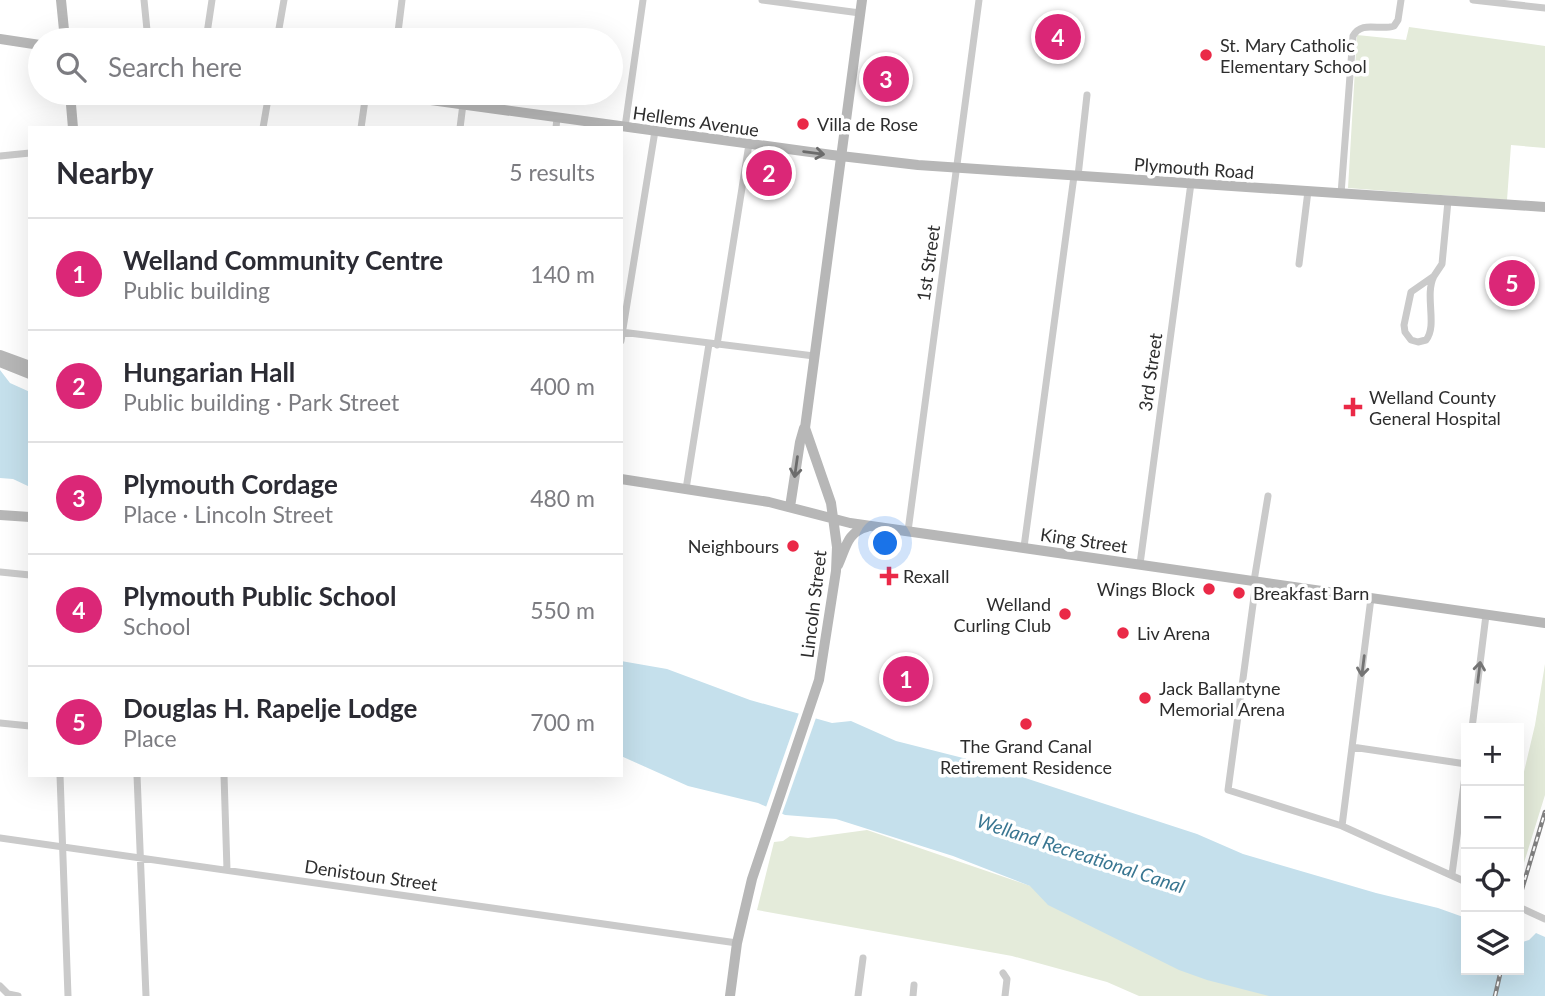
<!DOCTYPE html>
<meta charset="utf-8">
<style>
body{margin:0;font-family:Lato,sans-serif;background:#f7f7f7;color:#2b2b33}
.controls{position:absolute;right:21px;bottom:21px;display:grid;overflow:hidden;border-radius:0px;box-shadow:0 7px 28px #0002}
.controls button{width:63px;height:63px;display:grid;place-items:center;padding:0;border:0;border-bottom:2px solid #e1e1e2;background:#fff;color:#2b2b33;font:35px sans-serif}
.you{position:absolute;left:886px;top:544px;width:24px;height:24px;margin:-18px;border:5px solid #fff;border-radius:50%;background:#1a73e8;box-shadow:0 0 0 10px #1a73e833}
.badge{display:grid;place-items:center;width:46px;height:46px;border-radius:50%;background:#db2777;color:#fff;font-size:23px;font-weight:700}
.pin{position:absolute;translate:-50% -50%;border:4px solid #fff;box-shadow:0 2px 7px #0006}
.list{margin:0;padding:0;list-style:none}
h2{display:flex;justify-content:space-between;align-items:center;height:91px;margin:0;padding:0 28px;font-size:30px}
h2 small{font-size:23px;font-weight:400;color:#7c7c81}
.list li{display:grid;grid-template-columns:46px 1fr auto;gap:21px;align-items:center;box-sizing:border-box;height:112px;padding:0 28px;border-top:2px solid #e1e1e2}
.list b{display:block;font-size:26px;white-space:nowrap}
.list p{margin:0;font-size:23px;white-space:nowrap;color:#7c7c81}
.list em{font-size:23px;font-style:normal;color:#7c7c81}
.icon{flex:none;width:38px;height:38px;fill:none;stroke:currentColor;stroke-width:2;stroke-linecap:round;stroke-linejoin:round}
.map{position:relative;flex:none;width:1545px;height:996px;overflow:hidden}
.search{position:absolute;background:#fff;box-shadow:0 7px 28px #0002;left:28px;top:28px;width:595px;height:77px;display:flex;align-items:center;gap:18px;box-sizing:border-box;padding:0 24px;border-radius:38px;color:#7c7c81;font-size:26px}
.panel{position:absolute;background:#fff;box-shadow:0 7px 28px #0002;left:28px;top:126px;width:595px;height:651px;border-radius:0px}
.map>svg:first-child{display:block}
</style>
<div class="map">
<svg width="1545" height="996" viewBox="0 0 1545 996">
<rect width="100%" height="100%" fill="#fff"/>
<!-- green -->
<path fill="#e4ebda" d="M1409,27L1545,46V148L1511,145L1507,200L1348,188L1357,35L1406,40Z
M1545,664V795L1519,879V793L1535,725Z
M867,830L1351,996H1139L1107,982L1012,956L757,910L774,842L783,841L790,836L808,838Z"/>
<!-- water -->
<path fill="#c5e0ec" d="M0,370L10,383L30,392V487L13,479L0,478Z
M621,661L667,669L750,700L832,723L851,721L896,741L967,759L1197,834L1243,854L1376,893L1438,908L1466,918V970H1519V943L1529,940L1536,933L1545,937V996H1269L1207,980L1179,970L1048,905L1030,886L953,856L836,819L785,815L758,803L688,786L621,756Z"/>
<!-- pier -->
<path fill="#fff" d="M800,710L817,715L781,817L765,810Z"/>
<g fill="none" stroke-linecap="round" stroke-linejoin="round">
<!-- street -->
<path stroke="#cacaca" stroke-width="7" d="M144,0L148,40
M762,0L860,13
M1473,0L1545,8
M206,40L212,0
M277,40L284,0
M397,40L402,0
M625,127L643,0
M263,128L269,93
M361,128L366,93
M460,128L463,104
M556,128L557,117
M0,156L30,153
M1078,176L1087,95
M1341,194L1353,36C1362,20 1379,31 1394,26L1398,20L1401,0
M1299,264L1308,191
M1434,276C1424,296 1438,325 1426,340L1418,342L1411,340L1405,332L1404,325L1411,292L1434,276L1442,264L1448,201
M621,332L814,356
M621,341L655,131
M717,345L749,144
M686,489L709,344
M908,531L979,0
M1024,547L1074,176
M1140,564L1191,183
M0,572L30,575
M1254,581L1268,496
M1256,582L1228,790L1342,826L1466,882
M0,723L30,726
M1472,728L1486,615
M1352,747L1466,764
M60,775L68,996
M137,775L146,996
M224,775L227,870
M1342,826L1371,598
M0,838L737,943
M1452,874L1466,769
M1519,907L1545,919
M1003,973L1007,979L1005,996
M0,986L8,994L18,996
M858,996L863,958
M913,996L914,985"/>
<!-- secondary -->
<path stroke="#b7b7b7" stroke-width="10" d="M61,0L65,40
M0,39L40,45
M70,93L73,128
M380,93L832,155L918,165L1545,207
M0,355L30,366
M0,362L30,374
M621,479L769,502L850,523L1545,623
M790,507L800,442L804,428
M0,515L30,517
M838,565C846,548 847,532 867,527
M730,996L737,943L752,879L819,680L836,571L837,547L831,503L805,428L862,0"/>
<defs>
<path id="rail" d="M1519,899L1545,812
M1495,996L1501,970"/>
</defs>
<!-- rail casing -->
<use href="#rail" stroke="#828282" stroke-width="4.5"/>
<!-- rail -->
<use href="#rail" stroke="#fff" stroke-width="2" stroke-dasharray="5" stroke-linecap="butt"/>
</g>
<!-- one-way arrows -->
<defs><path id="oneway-shaft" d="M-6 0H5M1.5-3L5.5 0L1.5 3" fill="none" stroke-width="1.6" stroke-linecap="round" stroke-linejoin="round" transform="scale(1.75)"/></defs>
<g stroke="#6b6b6b">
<use href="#oneway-shaft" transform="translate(814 153) rotate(8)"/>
<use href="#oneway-shaft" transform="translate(796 467) rotate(98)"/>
</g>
<g stroke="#747474">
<use href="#oneway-shaft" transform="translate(1363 666) rotate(97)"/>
<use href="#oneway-shaft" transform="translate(1479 672) rotate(-83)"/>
</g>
<!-- markers -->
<g fill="#ea2947" stroke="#fff" stroke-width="2.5">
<circle cx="1206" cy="55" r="7"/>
<circle cx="803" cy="124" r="7"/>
<path d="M1349.5 396.5h7v7h7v7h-7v7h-7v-7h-7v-7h7z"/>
<circle cx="793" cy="546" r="7"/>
<path d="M885.5 565.5h7v7h7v7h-7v7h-7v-7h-7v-7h7z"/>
<circle cx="1209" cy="589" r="7"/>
<circle cx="1239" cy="593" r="7"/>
<circle cx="1065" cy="614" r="7"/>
<circle cx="1123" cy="633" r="7"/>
<circle cx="1145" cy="698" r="7"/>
<circle cx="1026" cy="724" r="7"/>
</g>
<g text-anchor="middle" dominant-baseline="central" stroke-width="7" stroke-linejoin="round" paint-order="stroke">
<!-- poi labels -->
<g font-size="18" fill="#2d2d2d" stroke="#fff" text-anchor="start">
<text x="1220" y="45">St. Mary Catholic<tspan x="1220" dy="21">Elementary School</tspan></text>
<text x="817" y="124">Villa de Rose</text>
<text x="1369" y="397">Welland County<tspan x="1369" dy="21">General Hospital</tspan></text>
<text x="779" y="546" text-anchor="end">Neighbours</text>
<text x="903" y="576">Rexall</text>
<text x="1195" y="589" text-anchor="end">Wings Block</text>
<text x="1253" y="593">Breakfast Barn</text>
<text x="1051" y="604" text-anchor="end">Welland<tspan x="1051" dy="21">Curling Club</tspan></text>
<text x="1137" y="633">Liv Arena</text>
<text x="1159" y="688">Jack Ballantyne<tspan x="1159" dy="21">Memorial Arena</tspan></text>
<text x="1026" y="746" text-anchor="middle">The Grand Canal<tspan x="1026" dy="21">Retirement Residence</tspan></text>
</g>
<!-- street labels -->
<g font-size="18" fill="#2d2d2d" stroke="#fff">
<text transform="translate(696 121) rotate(8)">Hellems Avenue</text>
<text transform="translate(1194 168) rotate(4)">Plymouth Road</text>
<text transform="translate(928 263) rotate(-82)">1st Street</text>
<text transform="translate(1150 372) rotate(-82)">3rd Street</text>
<text transform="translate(1084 540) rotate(8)">King Street</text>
<text transform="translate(813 604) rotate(-83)">Lincoln Street</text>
<text transform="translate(371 875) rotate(8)">Denistoun Street</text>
</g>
<!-- water labels -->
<g font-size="19" font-style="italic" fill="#397691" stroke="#fff">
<text transform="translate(1081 853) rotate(18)">Welland Recreational Canal</text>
</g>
</g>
</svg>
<div class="controls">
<button>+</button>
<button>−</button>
<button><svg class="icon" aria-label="locate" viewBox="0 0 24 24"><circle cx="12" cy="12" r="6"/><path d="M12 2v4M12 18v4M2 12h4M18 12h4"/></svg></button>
<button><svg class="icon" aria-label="layers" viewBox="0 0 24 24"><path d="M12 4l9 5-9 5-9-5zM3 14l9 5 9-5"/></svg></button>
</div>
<div class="you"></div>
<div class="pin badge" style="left:906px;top:679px">1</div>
<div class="pin badge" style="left:769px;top:173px">2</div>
<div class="pin badge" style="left:886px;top:79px">3</div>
<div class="pin badge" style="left:1058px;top:37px">4</div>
<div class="pin badge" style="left:1512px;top:283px">5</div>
<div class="search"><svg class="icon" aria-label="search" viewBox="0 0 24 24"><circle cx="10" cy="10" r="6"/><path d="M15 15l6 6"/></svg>Search here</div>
<section class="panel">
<h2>Nearby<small>5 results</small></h2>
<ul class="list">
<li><span class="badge">1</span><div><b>Welland Community Centre</b><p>Public building</p></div><em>140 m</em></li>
<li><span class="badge">2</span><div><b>Hungarian Hall</b><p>Public building · Park Street</p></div><em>400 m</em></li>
<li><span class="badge">3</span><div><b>Plymouth Cordage</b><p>Place · Lincoln Street</p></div><em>480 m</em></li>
<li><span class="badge">4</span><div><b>Plymouth Public School</b><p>School</p></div><em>550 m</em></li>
<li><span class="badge">5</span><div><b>Douglas H. Rapelje Lodge</b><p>Place</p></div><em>700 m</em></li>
</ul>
</section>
</div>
